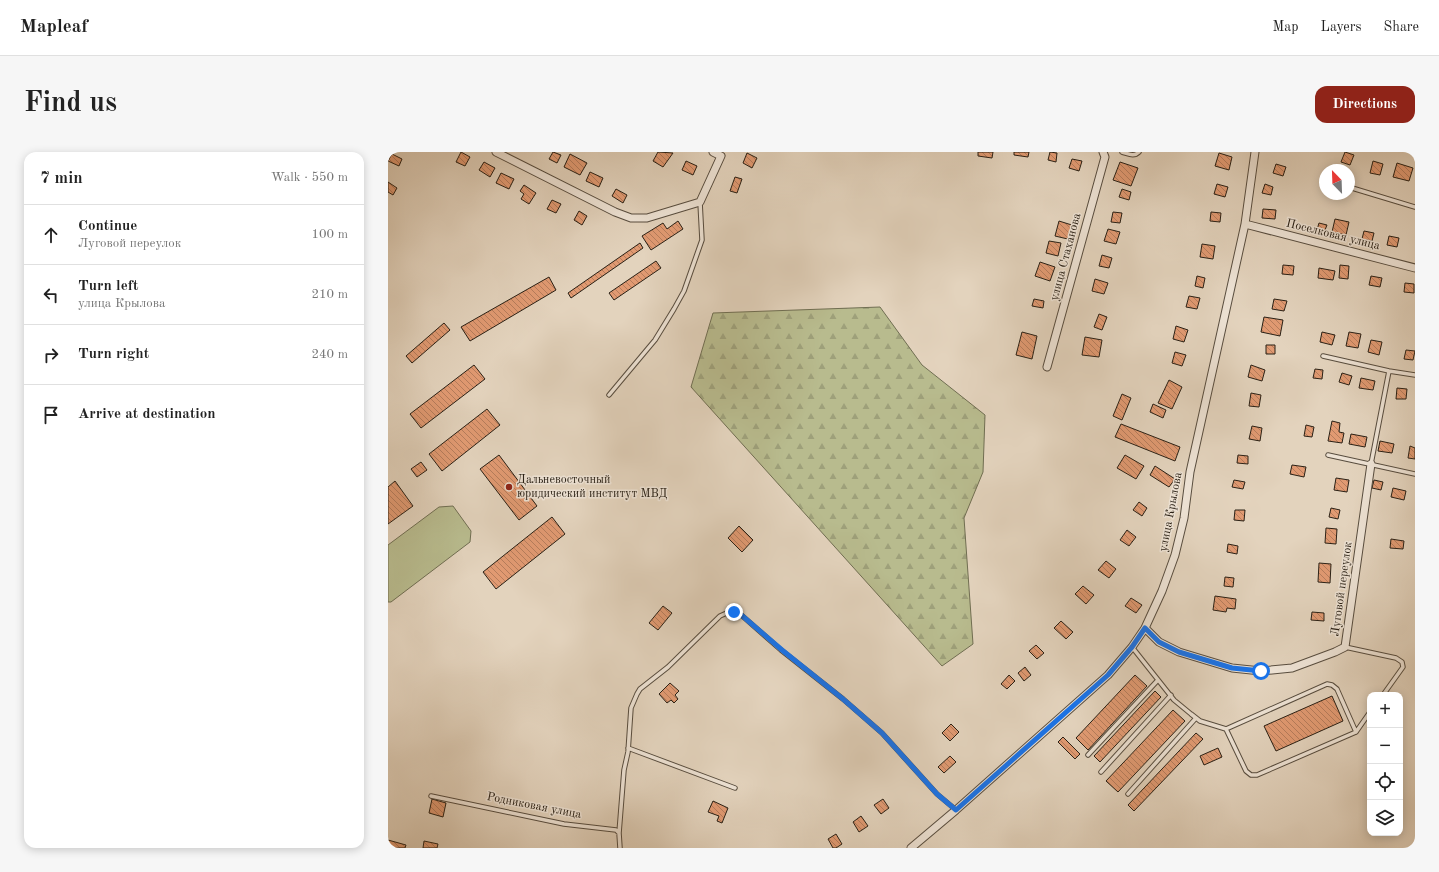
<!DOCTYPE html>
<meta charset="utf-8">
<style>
body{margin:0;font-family:"Old Standard TT",serif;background:#f6f6f6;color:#222}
.controls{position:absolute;right:12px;bottom:12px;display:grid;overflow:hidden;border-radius:8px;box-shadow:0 2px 10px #0003}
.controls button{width:36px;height:36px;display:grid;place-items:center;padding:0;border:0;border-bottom:1px solid #e0e0e0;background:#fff;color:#222;font:20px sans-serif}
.compass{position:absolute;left:931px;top:12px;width:36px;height:36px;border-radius:50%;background:#fff;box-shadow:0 2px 10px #0003;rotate:337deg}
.stop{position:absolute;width:12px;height:12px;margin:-9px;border:3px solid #1a73e8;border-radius:50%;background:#fff}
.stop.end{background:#1a73e8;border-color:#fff;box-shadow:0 1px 4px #0008}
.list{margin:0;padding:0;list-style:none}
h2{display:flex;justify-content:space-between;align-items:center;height:52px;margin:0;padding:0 16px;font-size:17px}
h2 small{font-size:13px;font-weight:400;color:#767676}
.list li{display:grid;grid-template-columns:26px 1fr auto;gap:12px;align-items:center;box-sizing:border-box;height:60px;padding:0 16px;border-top:1px solid #e0e0e0}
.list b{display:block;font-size:15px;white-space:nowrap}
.list p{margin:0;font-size:13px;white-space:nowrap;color:#767676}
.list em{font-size:13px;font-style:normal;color:#767676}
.icon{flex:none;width:22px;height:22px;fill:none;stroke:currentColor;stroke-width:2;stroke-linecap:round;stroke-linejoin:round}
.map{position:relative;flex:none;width:1027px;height:696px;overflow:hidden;border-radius:12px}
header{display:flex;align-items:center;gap:24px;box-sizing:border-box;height:56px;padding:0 20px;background:#fff;border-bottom:1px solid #e0e0e0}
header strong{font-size:19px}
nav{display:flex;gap:22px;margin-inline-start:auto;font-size:14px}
.intro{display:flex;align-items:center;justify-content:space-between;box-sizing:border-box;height:96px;padding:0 24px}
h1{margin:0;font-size:28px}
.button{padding:10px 18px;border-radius:12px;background:#8f2418;color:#fff;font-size:14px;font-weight:700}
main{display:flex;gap:24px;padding:0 24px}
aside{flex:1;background:#fff;border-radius:12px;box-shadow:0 2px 10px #0003}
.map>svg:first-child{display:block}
</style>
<header>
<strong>Mapleaf</strong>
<nav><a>Map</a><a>Layers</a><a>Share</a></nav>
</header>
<div class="intro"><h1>Find us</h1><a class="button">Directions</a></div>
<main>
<aside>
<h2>7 min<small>Walk · 550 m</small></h2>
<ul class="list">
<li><svg class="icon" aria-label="ahead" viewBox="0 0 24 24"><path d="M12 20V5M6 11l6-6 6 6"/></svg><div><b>Continue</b><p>Луговой переулок</p></div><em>100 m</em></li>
<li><svg class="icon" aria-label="left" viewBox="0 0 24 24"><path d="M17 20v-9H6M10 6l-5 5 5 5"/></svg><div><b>Turn left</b><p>улица Крылова</p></div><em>210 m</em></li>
<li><svg class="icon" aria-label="right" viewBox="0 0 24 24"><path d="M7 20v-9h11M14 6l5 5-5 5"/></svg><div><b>Turn right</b></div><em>240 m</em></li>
<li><svg class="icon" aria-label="arrive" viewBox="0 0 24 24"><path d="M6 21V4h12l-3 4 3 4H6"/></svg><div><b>Arrive at destination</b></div></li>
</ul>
</aside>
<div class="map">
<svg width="1027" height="696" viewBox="0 0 1027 696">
<defs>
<pattern id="forest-firs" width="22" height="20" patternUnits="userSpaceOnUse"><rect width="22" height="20" fill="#b8bb8e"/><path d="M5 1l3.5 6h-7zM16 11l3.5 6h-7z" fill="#9ea07a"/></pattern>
<pattern id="building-back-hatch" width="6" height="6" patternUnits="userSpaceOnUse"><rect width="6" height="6" fill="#e19a72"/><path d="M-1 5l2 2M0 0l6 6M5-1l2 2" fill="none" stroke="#b67d5c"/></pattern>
</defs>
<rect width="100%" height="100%" fill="#e3d3bd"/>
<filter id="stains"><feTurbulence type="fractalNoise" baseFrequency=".005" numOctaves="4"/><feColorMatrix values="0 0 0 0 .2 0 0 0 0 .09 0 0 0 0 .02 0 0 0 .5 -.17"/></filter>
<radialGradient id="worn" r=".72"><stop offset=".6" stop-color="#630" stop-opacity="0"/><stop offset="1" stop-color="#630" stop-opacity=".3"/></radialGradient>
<!-- forest -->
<path fill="url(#forest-firs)" stroke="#706e52" d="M492,155L534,213L597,263L595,320L576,366L585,492L554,514L303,235L325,161Z"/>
<!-- garden -->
<path fill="#b8bb8e" stroke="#706e52" d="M65,354L83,379L82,390L3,450H0V393L51,355Z"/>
<!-- building -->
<path fill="url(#building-back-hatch)" stroke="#292015" d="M73,0L82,5L77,14L68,10Z
M165,0L173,3L169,11L161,7Z
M270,0L285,1L275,15L265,9Z
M590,0H605L604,6L590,4Z
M626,0H641L640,5L626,3Z
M662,0L669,1L668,10L660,8Z
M957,0L966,3L962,13L953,10Z
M359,1L369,6L364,16L355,11Z
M831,1L844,5L841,18L827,14Z
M4,2L14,7L11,14L0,9Z
M182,2L199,11L192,23L176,15Z
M684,7L694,9L691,19L681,16Z
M298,9L309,14L305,23L294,18Z
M985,9L995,12L992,23L982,21Z
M96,10L107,16L102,25L91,18Z
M732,10L750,16L743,34L725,28Z
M1009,11L1025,16L1021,29L1005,25Z
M888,12L898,15L895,24L885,21Z
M202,20L215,26L211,35L198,29Z
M113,21L126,27L121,37L108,31Z
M347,25L354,27L349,41L342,39Z
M0,30L9,36L5,43L0,40Z
M829,32L840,35L837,45L826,42Z
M877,32L885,35L883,43L874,41Z
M136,33L148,41L141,52L133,47L136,42L132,39Z
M228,37L239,43L235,51L224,44Z
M734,37L743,40L741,48L731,45Z
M164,48L173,52L168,61L159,57Z
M875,57L888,58L887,67L874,66Z
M191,59L199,64L194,73L186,68Z
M725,60L734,61L732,71L723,70Z
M823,60L833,61L832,70L822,69Z
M947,67L961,70L958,83L944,80Z
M290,69L295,77L263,98L254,84L275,71L279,77Z
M671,69L687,74L684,88L667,84Z
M931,71L939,73L935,83L928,81Z
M720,77L732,80L728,92L716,89Z
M976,79L986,81L984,89L974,87Z
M1001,84L1011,86L1009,95L999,93Z
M661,89L673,91L670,104L658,101Z
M252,91L255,96L183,146L180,141Z
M814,92L827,94L825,107L812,105Z
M714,103L724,106L721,116L711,114Z
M268,109L273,116L226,148L221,141Z
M652,110L667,115L662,129L647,124Z
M895,113L906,114L905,123L894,122Z
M952,113L961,114L960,127L951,126Z
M931,116L947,119L945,128L930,126Z
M809,124L817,126L815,136L807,134Z
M983,124L994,126L992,135L981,133Z
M161,125L168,138L82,189L73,175Z
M707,127L720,131L716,142L704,139Z
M1017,131L1026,132V141L1016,140Z
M801,144L812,146L809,157L798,155Z
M646,147L656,149L655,156L644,154Z
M886,147L899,149L896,159L884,157Z
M711,162L719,165L714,178L706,175Z
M876,165L895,168L892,184L873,180Z
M56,171L62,178L24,211L18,204Z
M788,174L800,178L796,190L785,187Z
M634,180L649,184L644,207L628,203Z
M934,180L947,183L944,193L932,190Z
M961,180L973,182L970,196L958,194Z
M697,185L714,188L711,205L694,203Z
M983,188L994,190L991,203L980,200Z
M878,193H887V202H878Z
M1018,198L1027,199L1025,208L1016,207Z
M787,200L798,203L794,214L784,211Z
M86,213L97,227L33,276L22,262Z
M863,213L877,218L874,229L860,225Z
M927,217L935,218L934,227L925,226Z
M954,221L964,224L961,233L951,230Z
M973,226L987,229L985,238L971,236Z
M781,228L794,235L784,257L770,251Z
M1009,236L1019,237L1018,247H1008Z
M863,241L873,243L871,255L861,254Z
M734,242L743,246L734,268L725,264Z
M765,252L778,258L775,266L762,260Z
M99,257L112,273L54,319L41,302Z
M944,269L952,271L951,280L956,281L954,291L940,289Z
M733,272L792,295L787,309L727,285Z
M918,273L926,275L924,285L916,284Z
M864,274L874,276L872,289L861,287Z
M963,282L979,285L977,295L961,292Z
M992,289L1006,292L1004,301L990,299Z
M1022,294L1027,296V307L1020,306Z
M111,303L149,354L131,368L92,317Z
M737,303L756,314L748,327L729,316Z
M850,303L860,304V312L849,311Z
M33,310L39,318L29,325L23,317Z
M904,313L918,315L916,325L902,322Z
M767,314L787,327L781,335L762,323Z
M948,326L961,328L959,340L946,338Z
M846,328L857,330L855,337L844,335Z
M986,328L995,330L993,338L984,336Z
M7,329L25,354L0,372V335Z
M1005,336L1018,339L1016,348L1003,345Z
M751,350L759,356L754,364L745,358Z
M943,356L952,358L950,367L941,365Z
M847,358H857L856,369L846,368Z
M164,365L177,382L108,437L95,420Z
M351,374L365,388L354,400L340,386Z
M938,376L949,377L948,392L937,391Z
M739,378L748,385L741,394L732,388Z
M1003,387L1016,389L1015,397L1002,396Z
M840,392L850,394L849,402L839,400Z
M718,409L728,417L721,426L710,418Z
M931,411L943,412L942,431L930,430Z
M837,425L846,426L845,435L836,434Z
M695,434L706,443L698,452L687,442Z
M827,444L848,447L847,457L839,456L838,460L825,458Z
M743,446L754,453L748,461L737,454Z
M275,454L284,461L270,478L261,471Z
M924,460L936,461V469L923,468Z
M673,469L685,480L678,487L666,476Z
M648,493L656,501L649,507L641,499Z
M637,515L643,523L636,529L630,521Z
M621,523L627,529L619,537L613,532Z
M747,523L759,534L700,598L688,586Z
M282,531L291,539L287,543L290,547L286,551L283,548L279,551L271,542Z
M767,539L773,545L712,610L706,604Z
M944,544L955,569L888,599L876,574Z
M785,558L797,569L730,640L718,629Z
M563,572L571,580L562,589L554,581Z
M808,581L815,587L746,659L740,653Z
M675,585L692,602L687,607L670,590Z
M830,596L834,605L816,613L812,604Z
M562,604L568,610L556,621L550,615Z
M44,647L58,651L55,665L41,661Z
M495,647L501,656L493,662L486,653Z
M325,649L340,656L334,671L329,669L331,664L320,660Z
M473,664L480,674L471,680L465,670Z
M448,682L454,692L448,696H445L440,687Z
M0,688L18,693L17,696H0Z
M36,689L50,692L49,696H35Z"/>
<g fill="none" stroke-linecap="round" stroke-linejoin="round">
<defs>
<path id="service" d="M734,0C741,2 746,5 751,0
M964,36L1027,55
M935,204L1001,219L1027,223
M221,243L267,188L286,157L296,139L314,88L312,50
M940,303L1027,322
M983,312L1001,219
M744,495L786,548L803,562L812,569L838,577L939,532L944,533L949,537L968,580L869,623H863L858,619L838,577
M957,495L1008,506L1014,510L1015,515L995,543
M968,580L982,560
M240,596L347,636
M700,603L770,528
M713,620L783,543
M740,642L808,566
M43,644L176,672L228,678L231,681L232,696
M231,681L236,618L240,600L243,556L249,542L252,537L280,515L332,464L341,460L351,461L393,498L455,547L494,581L549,642L568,658"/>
<path id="minor" d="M108,0L227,60L243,66H259L312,50L333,4L325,0
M857,72L1027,116
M659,215L717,5L715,0
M757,476L771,490L791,500L844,516L873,519L904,516L947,500L957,495L983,312
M523,696L568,658L720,523L744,495L757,476L774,439L787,403L796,366L802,320L857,72L867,0"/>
</defs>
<!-- service casing -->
<use href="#service" stroke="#584d3f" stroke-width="5.5"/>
<!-- minor casing -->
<use href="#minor" stroke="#584d3f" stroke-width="9"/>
<!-- service -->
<use href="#service" stroke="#ede2d4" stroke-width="3.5"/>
<!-- minor -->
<use href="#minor" stroke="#ede2d4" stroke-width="7"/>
</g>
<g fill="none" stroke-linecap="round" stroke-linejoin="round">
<!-- route -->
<path stroke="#1a73e8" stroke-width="5" d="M346,460L351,461L394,498L455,547L494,581L549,642L568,658L720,523L744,495L757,476L771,490L791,500L844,516L873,519"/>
</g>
<!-- markers -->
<circle fill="#8f2418" stroke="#ede2d4" stroke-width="1.5" cx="121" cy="335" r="4"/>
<g text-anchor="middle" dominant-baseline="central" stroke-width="3" stroke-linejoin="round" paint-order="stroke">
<!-- street labels -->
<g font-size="12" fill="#292015" stroke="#ede2d4">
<text transform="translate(945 83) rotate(14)">Поселковая улица</text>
<text transform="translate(678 105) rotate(-75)">улица Стаханова</text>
<text transform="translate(783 360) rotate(-79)">улица Крылова</text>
<text transform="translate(954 437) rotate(-82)">Луговой переулок</text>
<text transform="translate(146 654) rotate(11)">Родниковая улица</text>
</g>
<!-- poi labels -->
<g font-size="12" fill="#292015" stroke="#ede2d4" text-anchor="start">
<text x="129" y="328">Дальневосточный<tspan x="129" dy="14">юридический институт МВД</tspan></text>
</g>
</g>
<rect width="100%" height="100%" filter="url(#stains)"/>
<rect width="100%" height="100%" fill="url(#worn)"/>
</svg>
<div class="controls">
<button>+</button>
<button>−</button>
<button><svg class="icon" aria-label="locate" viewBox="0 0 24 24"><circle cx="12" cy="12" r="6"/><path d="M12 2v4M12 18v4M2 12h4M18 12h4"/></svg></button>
<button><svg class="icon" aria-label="layers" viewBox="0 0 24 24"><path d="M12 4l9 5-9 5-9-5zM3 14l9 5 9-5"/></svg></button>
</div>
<svg class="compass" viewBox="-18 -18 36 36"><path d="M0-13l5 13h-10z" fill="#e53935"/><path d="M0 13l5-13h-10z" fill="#767676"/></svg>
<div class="stop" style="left:873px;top:519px"></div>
<div class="stop end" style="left:346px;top:460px"></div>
</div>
</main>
